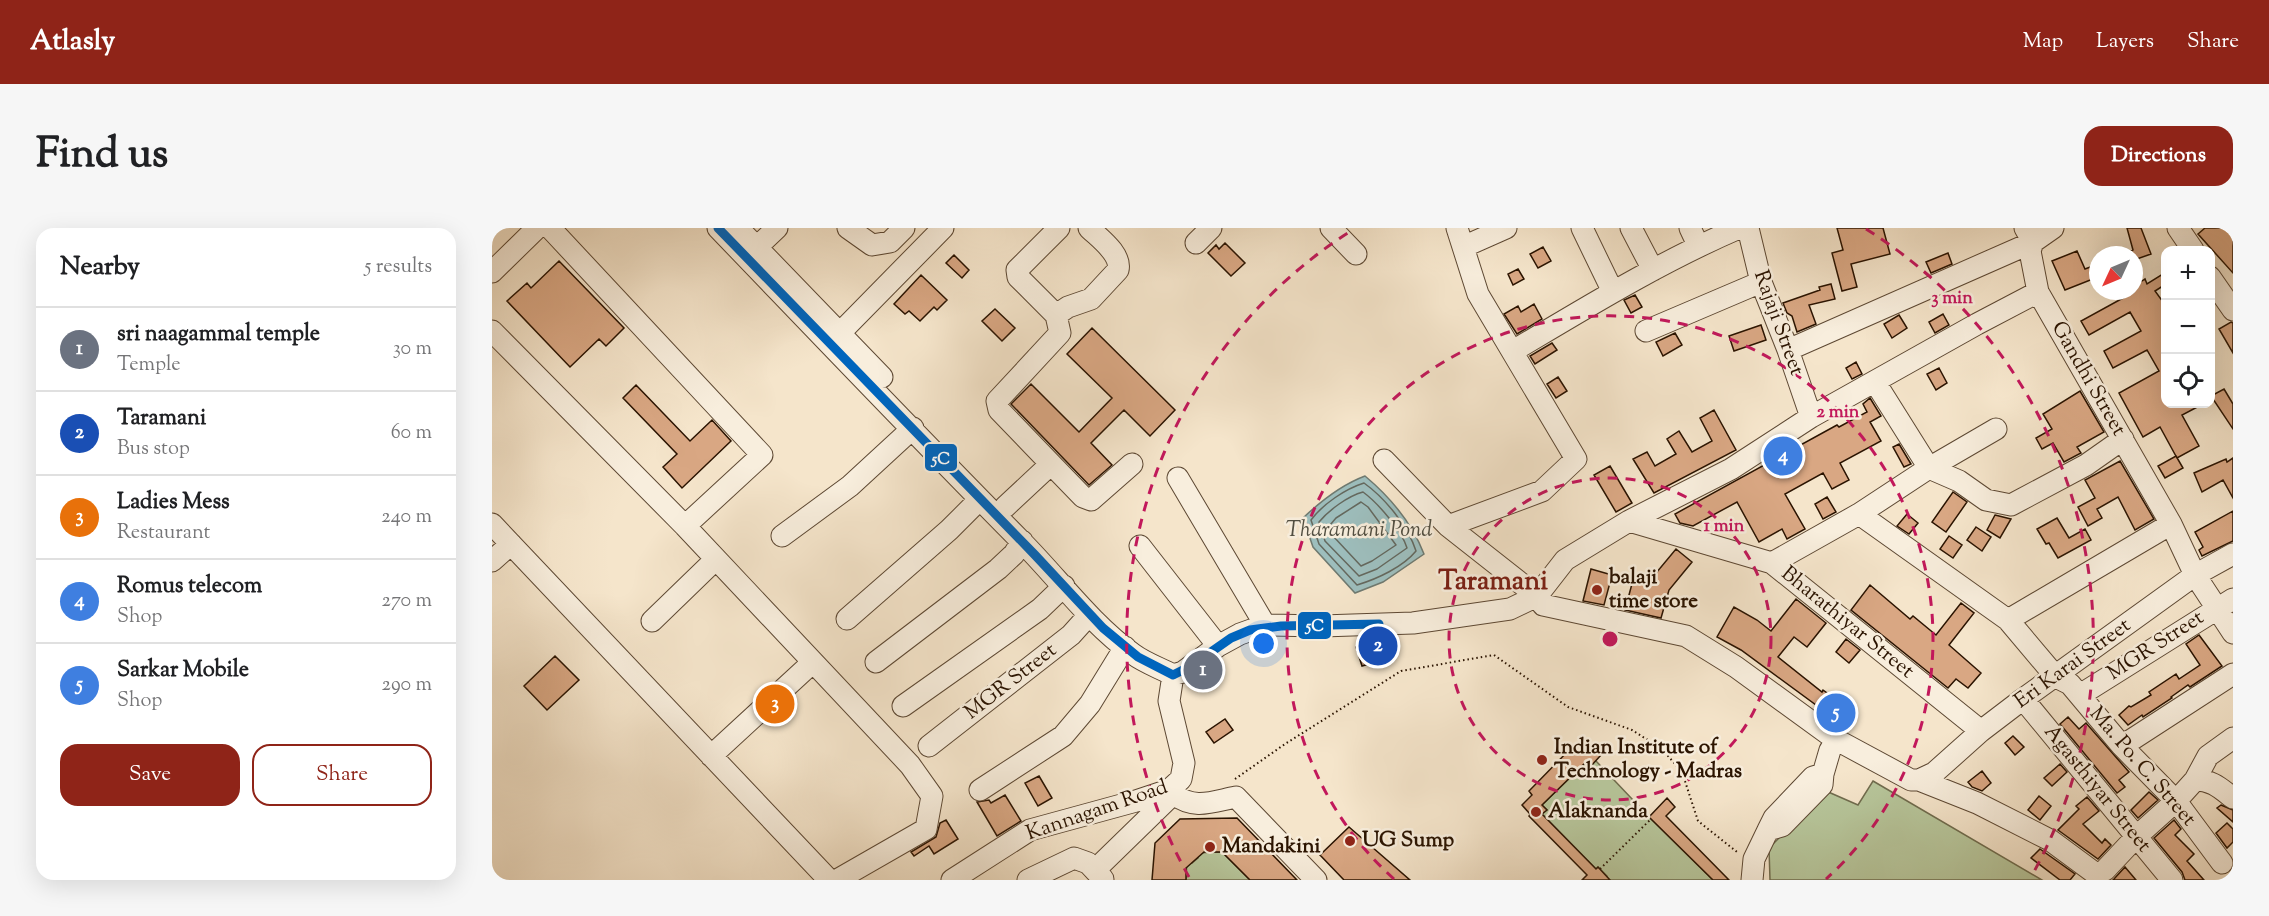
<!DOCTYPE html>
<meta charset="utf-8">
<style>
body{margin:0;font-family:"Sorts Mill Goudy",serif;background:#f6f6f6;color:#202124}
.controls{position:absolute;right:18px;top:18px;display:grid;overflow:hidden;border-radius:12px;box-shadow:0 6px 24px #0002}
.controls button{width:54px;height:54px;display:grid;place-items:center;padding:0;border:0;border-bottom:2px solid #e0e0e0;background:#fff;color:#202124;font:30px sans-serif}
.compass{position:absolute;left:1597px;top:18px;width:54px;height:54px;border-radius:50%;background:#fff;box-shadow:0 6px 24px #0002;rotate:226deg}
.you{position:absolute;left:772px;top:416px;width:21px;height:21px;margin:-15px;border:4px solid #fff;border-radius:50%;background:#1a73e8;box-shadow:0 0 0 9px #1a73e833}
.badge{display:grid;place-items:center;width:39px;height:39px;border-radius:50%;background:#8f2418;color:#fff;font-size:20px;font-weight:700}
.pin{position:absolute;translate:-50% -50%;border:3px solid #fff;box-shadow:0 2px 6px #0006}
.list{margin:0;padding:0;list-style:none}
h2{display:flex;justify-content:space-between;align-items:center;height:78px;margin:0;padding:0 24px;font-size:26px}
h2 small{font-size:20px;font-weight:400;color:#757577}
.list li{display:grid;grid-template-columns:39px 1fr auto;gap:18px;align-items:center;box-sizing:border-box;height:84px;padding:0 24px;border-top:2px solid #e0e0e0}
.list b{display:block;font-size:22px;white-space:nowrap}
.list p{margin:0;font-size:20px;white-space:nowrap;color:#757577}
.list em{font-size:20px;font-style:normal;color:#757577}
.actions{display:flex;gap:12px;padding:18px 24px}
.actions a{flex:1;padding:14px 0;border:2px solid #8f2418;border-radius:18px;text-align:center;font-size:21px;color:#8f2418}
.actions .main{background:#8f2418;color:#fff}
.icon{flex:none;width:33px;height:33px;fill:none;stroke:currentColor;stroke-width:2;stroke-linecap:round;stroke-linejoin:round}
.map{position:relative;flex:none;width:1741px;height:652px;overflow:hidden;border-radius:18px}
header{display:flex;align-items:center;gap:36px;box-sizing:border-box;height:84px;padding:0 30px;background:#8f2418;color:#fff}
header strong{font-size:28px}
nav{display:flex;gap:33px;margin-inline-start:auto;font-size:21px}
.intro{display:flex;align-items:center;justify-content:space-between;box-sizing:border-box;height:144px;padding:0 36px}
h1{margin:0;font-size:42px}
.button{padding:15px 27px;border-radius:18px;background:#8f2418;color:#fff;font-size:21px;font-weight:700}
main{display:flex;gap:36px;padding:0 36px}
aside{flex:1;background:#fff;border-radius:18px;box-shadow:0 6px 24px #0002}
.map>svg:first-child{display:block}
</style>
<header>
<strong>Atlasly</strong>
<nav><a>Map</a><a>Layers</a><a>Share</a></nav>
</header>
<div class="intro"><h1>Find us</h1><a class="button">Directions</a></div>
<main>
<aside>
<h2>Nearby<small>5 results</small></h2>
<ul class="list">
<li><span class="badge" style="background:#6b7280">1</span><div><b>sri naagammal temple</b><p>Temple</p></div><em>30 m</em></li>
<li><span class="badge" style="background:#1a4fb4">2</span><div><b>Taramani</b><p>Bus stop</p></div><em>60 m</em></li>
<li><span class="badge" style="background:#e8710a">3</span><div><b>Ladies Mess</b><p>Restaurant</p></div><em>240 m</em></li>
<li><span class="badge" style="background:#3f7fe0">4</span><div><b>Romus telecom</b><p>Shop</p></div><em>270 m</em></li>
<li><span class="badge" style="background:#3f7fe0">5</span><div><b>Sarkar Mobile</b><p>Shop</p></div><em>290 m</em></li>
</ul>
<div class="actions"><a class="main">Save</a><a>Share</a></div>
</aside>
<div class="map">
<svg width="1741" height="652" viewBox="0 0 1741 652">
<rect width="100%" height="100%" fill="#f5e5cb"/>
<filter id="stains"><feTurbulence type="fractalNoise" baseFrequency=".00333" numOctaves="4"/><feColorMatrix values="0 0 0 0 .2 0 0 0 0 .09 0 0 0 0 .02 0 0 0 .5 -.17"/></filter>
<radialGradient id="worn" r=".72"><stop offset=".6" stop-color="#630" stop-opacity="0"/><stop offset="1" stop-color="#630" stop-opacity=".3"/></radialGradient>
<!-- green -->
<path fill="#b7c69b" stroke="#706c4e" stroke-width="1.5" d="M1104,533L1159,591L1221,652H1115V648L1106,639L1104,641L1050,586L1055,582L1050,577L1094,534Z
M1381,553L1550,652H1278L1277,620L1334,563L1366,577Z
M730,624L758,652H694L695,631L700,635L706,630L701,625Z"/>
<!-- water -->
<path fill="#9dbebd" stroke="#6f7a71" stroke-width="1.5" d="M873,248C898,269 920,295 932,326L891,354L863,365L821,319L811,290C830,272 849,257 873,248Z"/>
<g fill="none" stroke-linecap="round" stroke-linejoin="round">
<!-- shore -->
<path stroke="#64685e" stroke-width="1.5" d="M872,255C893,270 916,298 924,323C911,339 885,351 865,357L827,316L819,292C831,276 853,261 872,255Z
M871,264C886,275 910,303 915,320L885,341L867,348L833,313L827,294C837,282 856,268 871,264Z
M869,274L876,279L904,317L880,333L869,338L841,308L838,297L844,290Z"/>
</g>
<!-- building -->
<path fill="#d9a783" stroke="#2a1300" stroke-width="1.5" d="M1345,0H1391L1398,26L1359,36L1365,59L1350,63L1340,25L1351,22Z
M1635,0H1649L1659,26L1642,32V27H1632L1641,22Z
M1713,0H1734L1741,9V45L1706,6Z
M733,15L753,35L739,48L716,25L724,17L727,21Z
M1051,19L1059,33L1046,40L1038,26Z
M1585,23L1593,41L1606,36V49L1573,62L1560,33Z
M1456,25L1460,36L1439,45L1434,34Z
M462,27L477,42L470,50L454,35Z
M67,33L132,100L114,118L107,111L78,139L15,73L35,55L39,60Z
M1642,37L1650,53L1653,51L1655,56L1674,44V56L1663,63L1674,78V176H1711L1690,187L1707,218L1685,230L1668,199L1651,209L1627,165L1667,143L1655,122L1621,140L1612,123L1649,103L1638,84L1597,107L1589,93L1642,64Z
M1026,41L1032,51L1021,57L1016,46Z
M429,47L455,72L445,82L442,79L428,93L417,83L413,86L402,76Z
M1339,56L1343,71L1317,77L1324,96L1305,104L1300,88L1295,85L1291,75L1328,62L1327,59Z
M1143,67L1150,79L1139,85L1132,72Z
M1042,76L1050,91L1025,106L1012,86L1026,78L1029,84Z
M503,81L523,100L510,113L490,93Z
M1451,86L1457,97L1443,105L1437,94Z
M1407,87L1415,100L1400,110L1392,96Z
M1739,94L1741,95V125L1727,101Z
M1269,97L1274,112L1242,123L1237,108Z
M600,100L683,182L658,208L632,182L599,215L620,237L597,257L519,176L539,156L587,204L620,170L575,126Z
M1183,105L1190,117L1171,128L1164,114Z
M1060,115L1065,122L1043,136L1038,128Z
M1364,134L1370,146L1360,151L1354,140Z
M1447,140L1455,155L1444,162L1435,146Z
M1066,149L1075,163L1064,170L1055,156Z
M144,157L198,213L220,192L239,213L190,260L171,239L185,226L131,170Z
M1732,161L1741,176V201L1719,168Z
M1588,163L1612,204L1585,219L1589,225L1572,234L1561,215L1550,221L1544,210L1560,201L1551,186Z
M1378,170L1389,188L1378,194L1389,213L1348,235L1357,252L1340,261L1331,245L1293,266L1313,301L1295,311L1290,301L1267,314L1245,274L1201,298L1188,295L1183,286L1345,197L1347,199L1375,184L1371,176Z
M1222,182L1244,222L1162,265L1141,231L1155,224L1163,238L1184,226L1175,211L1187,203L1200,224L1220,213L1208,190Z
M1407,216L1419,236L1412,239L1401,219Z
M1684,228L1691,240L1673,250L1666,238Z
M1741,230V270L1731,252L1710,264L1702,245L1734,231L1735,234Z
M1628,233L1662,291L1643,302L1626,269L1605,281L1610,290L1596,298L1586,279L1603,270L1593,252Z
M1118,238L1140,275L1124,284L1102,247Z
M1461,264L1475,274L1454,304L1440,294Z
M1335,269L1344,284L1331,291L1323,276Z
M1741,283V313L1710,328L1707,322L1711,319L1703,304Z
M1415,286L1426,295L1417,306L1405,298Z
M1503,287L1519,291L1508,310L1495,302Z
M1565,290L1577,310L1593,301L1599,312L1566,330L1557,315L1554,316L1545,301Z
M1484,299L1499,309L1490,323L1475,312Z
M1457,308L1470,317L1461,330L1448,321Z
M1184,321L1200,334L1177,362L1169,390L1133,382L1141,352L1155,356Z
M1099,341L1120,347L1112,377L1091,373Z
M1378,357L1418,391L1421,388L1444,407L1469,375L1482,385L1457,417L1489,445L1476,460L1464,451L1456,460L1359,382Z
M1304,371L1334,395L1315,419L1302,409L1286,429L1330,464L1331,462L1349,475L1339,488L1249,422L1225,409L1242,379L1265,392L1279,403Z
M1707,407L1730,438L1698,459L1696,457L1679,469L1680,470L1651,489L1650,487L1636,497L1627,487L1637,478L1639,479L1659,467L1657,464L1684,446L1687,451L1708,437L1694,416Z
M892,411L898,430L870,438L864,419Z
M1354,411L1368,422L1357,435L1344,424Z
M63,428L87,452L55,482L32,458Z
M1576,489L1587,501L1594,495L1637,544L1627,552L1633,559L1625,565L1568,496Z
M733,491L741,502L722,515L714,504Z
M1521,508L1532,519L1523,527L1513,515Z
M1093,511L1109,527L1099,538L1094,534L1050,577L1055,582L1050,586L1104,641L1106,639L1118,652H1090L1095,647L1037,588L1038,586L1030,577L1040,567L1037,563L1081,518L1084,521Z
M1568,536L1575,544L1560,558L1552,550Z
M1490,543L1499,555L1490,563L1480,559L1476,554Z
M547,548L560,570L546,578L533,555Z
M1657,564L1666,572L1646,590L1639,582Z
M513,567L529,593L505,608L485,574L497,572L499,575Z
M1547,568L1559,578L1548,592L1536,582Z
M1595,569L1607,583L1591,596L1610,615L1613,611L1619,617L1606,631L1566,602L1587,581L1584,578Z
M1175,570L1183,579L1174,588L1237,652H1221L1157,589Z
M1729,577L1741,582V594L1725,580Z
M745,590L805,652H758L730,624H712L694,640V652H660L663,615L688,591Z
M454,592L466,611L442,626L437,618L422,628L419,624L444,609L448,595Z
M1682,592L1689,601L1683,607L1702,626L1695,633L1712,652H1693L1690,644L1662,610Z
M1735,595L1741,601V614L1735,620L1724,605Z
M857,599L918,652H852L828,627Z
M1548,621L1583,646L1578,652H1568L1539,630Z
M1633,639L1644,652H1621L1622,651Z"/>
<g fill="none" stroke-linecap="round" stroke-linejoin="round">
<defs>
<path id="minor" d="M58,0L270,227L193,298
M226,0C327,105 427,210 529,313C566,350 598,395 641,426C653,435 668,440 681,447
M246,0L390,149
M356,0L380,17L398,14L412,0
M839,0L864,26
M1090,0L1121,64
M1139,0L1161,42
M1198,0L1206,17
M1256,0L1269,54L1296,122L1319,189
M1533,0L1541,14L1538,23L1546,64L1679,296L1703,347L1741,405
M1686,0L1701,22
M704,15L719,0
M265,19L285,0
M971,19L1014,0
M0,44L45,0
M1718,49L1741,82
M564,87L576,79L599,71L626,42C630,26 607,10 597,0
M0,103L193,298L418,537L440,568L434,601L345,652
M1154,103L1269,54
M340,113L451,0
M1296,122L1541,14L1561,0
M1021,123C1095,79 1168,34 1247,0
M1383,154L1437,240L1467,253L1494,272L1519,277L1594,237L1631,211
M892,232L956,298L1045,368L1051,377L1194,408L1244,439L1343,511L1419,552H1427L1442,545L1489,503L1531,471L1703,347L1741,326
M559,236L507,182L505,173L568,105L564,87L526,49L525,42L567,0
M686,250L773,397
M513,279L559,236L591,269L599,272L640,236
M1367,286L1516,392L1564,449L1578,456L1630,518L1684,573L1730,635
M1137,293L1280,335L1489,503
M0,296L337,652
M956,298L1050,263L1084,231L986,66L965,0
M290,308L358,258L421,200
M648,318L726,418
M0,333L19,316
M1280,335L1367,286L1437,240L1504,201
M355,391L457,302L487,272
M1516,392L1679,296
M160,393L224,331
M384,434L506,341L522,326L530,313
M681,447L691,444L726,418L748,406L773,397L830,398L921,395L1018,381L1045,368L1073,332L1137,293L1239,241L1319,189L1485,96L1546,64
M1588,467L1741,371
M1531,471L1680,652
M411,478L548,381L572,358
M437,518L579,407L597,387
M1630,518L1741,446
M219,528L321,434
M1331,546L1321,549L1282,590L1276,602L1290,598L1330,557L1331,546L1338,522
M1427,552L1485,575L1558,612L1604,646L1613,642L1644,609L1684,573L1703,552C1720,552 1728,560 1741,570
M1703,552L1716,528L1741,510
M488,562L571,508L598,476L633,419
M604,641L681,566C703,582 719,574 744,569L824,652
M460,652L538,602L644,573L677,562L689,551L692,535L677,473L681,447
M536,652L582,630L596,635L611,651
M1260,652L1262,631L1276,602"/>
</defs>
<!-- minor casing -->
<use href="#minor" stroke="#5d4833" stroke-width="23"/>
<!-- path -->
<path stroke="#2a1300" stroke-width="2" stroke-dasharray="1.5 3" stroke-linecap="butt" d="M743,551L793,516L909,443L1002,427L1076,479L1140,502L1170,521L1190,544L1206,593L1245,624
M1108,641L1159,591"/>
<!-- minor -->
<use href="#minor" stroke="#f8eedd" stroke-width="21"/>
<defs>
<path id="bus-1" d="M226,0L543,327L611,400L646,429L681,447
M681,447L699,438L739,410L758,402L789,398L887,396"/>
</defs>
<!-- bus-1 casing -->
<use href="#bus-1" stroke="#f8eedd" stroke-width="14"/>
<!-- bus-1 -->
<use href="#bus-1" stroke="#0065bd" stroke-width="9"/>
</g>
<!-- distance rings -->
<g fill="none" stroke="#c2185b" stroke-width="3" stroke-dasharray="10 8">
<circle cx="1118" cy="411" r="161"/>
<path d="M902 651A323 323 0 1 1 1334 651"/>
<path d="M697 649A484 484 0 0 1 862 1M1374 1A484 484 0 0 1 1539 649"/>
</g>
<!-- markers -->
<g fill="#8f2418" stroke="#f8eedd" stroke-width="2">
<circle cx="1105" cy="362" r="6"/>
<circle cx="1050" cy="532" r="6"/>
<circle cx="1044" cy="584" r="6"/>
<circle cx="858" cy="613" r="6"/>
<circle cx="718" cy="619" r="6"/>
</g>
<g text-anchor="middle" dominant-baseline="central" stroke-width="5" stroke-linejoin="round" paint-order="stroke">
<!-- street labels -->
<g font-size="21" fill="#2a1300" stroke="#f8eedd">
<text transform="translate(1286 95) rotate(70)">Rajaji Street</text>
<text transform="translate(1596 151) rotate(60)">Gandhi Street</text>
<text transform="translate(1355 395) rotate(39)">Bharathiyar Street</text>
<text transform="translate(1664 418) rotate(-33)">MGR Street</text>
<text transform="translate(1581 436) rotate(-36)">Eri Karai Street</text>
<text transform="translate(519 454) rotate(-38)">MGR Street</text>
<text transform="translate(1650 539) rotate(49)">Ma. Po. C. Street</text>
<text transform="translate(1605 561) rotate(51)">Agasthiyar Street</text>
<text transform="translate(605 583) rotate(-19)">Kannagam Road</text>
</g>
<!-- poi labels -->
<g font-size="21" font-weight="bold" fill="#2a1300" stroke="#f8eedd" text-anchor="start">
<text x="1117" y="350">balaji<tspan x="1117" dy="24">time store</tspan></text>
<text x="1062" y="520">Indian Institute of<tspan x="1062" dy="24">Technology - Madras</tspan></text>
<text x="1056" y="584">Alaknanda</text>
<text x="870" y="613">UG Sump</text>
<text x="730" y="619">Mandakini</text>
</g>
<!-- water labels -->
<g font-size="22" font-style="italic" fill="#524f42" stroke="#f8eedd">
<text x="867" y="303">Tharamani Pond</text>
</g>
<!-- district labels -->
<g font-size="27" font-weight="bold" fill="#7a1f14" stroke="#f8eedd">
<text x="1001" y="354">Taramani</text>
</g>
</g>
<circle cx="1118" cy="411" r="9" fill="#c2185b" stroke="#f8eedd" stroke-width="3"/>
<g font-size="18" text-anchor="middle" font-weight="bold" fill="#c2185b" stroke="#f8eedd" stroke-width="5" stroke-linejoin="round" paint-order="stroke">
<text x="1460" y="75">3 min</text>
<text x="1346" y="189">2 min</text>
<text x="1232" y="303">1 min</text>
</g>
<g stroke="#f8eedd" stroke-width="2">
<rect x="432" y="215" width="34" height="29" rx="6" fill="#0065bd"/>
<rect x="805" y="383" width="35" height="29" rx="6" fill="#0065bd"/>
</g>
<g font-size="16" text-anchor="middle" font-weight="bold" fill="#fff">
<text x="449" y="236">5C</text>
<text x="823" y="403">5C</text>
</g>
<rect width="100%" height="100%" filter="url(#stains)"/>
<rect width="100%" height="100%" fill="url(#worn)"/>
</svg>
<div class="controls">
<button>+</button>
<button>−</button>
<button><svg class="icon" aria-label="locate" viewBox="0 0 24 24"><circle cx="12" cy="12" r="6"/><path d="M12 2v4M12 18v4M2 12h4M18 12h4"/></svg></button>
</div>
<svg class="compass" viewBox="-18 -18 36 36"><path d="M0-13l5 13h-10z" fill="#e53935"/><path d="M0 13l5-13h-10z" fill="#757577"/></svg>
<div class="you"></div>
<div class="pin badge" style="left:711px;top:442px;background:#6b7280">1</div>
<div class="pin badge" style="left:886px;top:418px;background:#1a4fb4">2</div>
<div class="pin badge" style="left:283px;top:476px;background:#e8710a">3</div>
<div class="pin badge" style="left:1291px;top:228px;background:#3f7fe0">4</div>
<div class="pin badge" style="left:1344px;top:485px;background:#3f7fe0">5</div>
</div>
</main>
